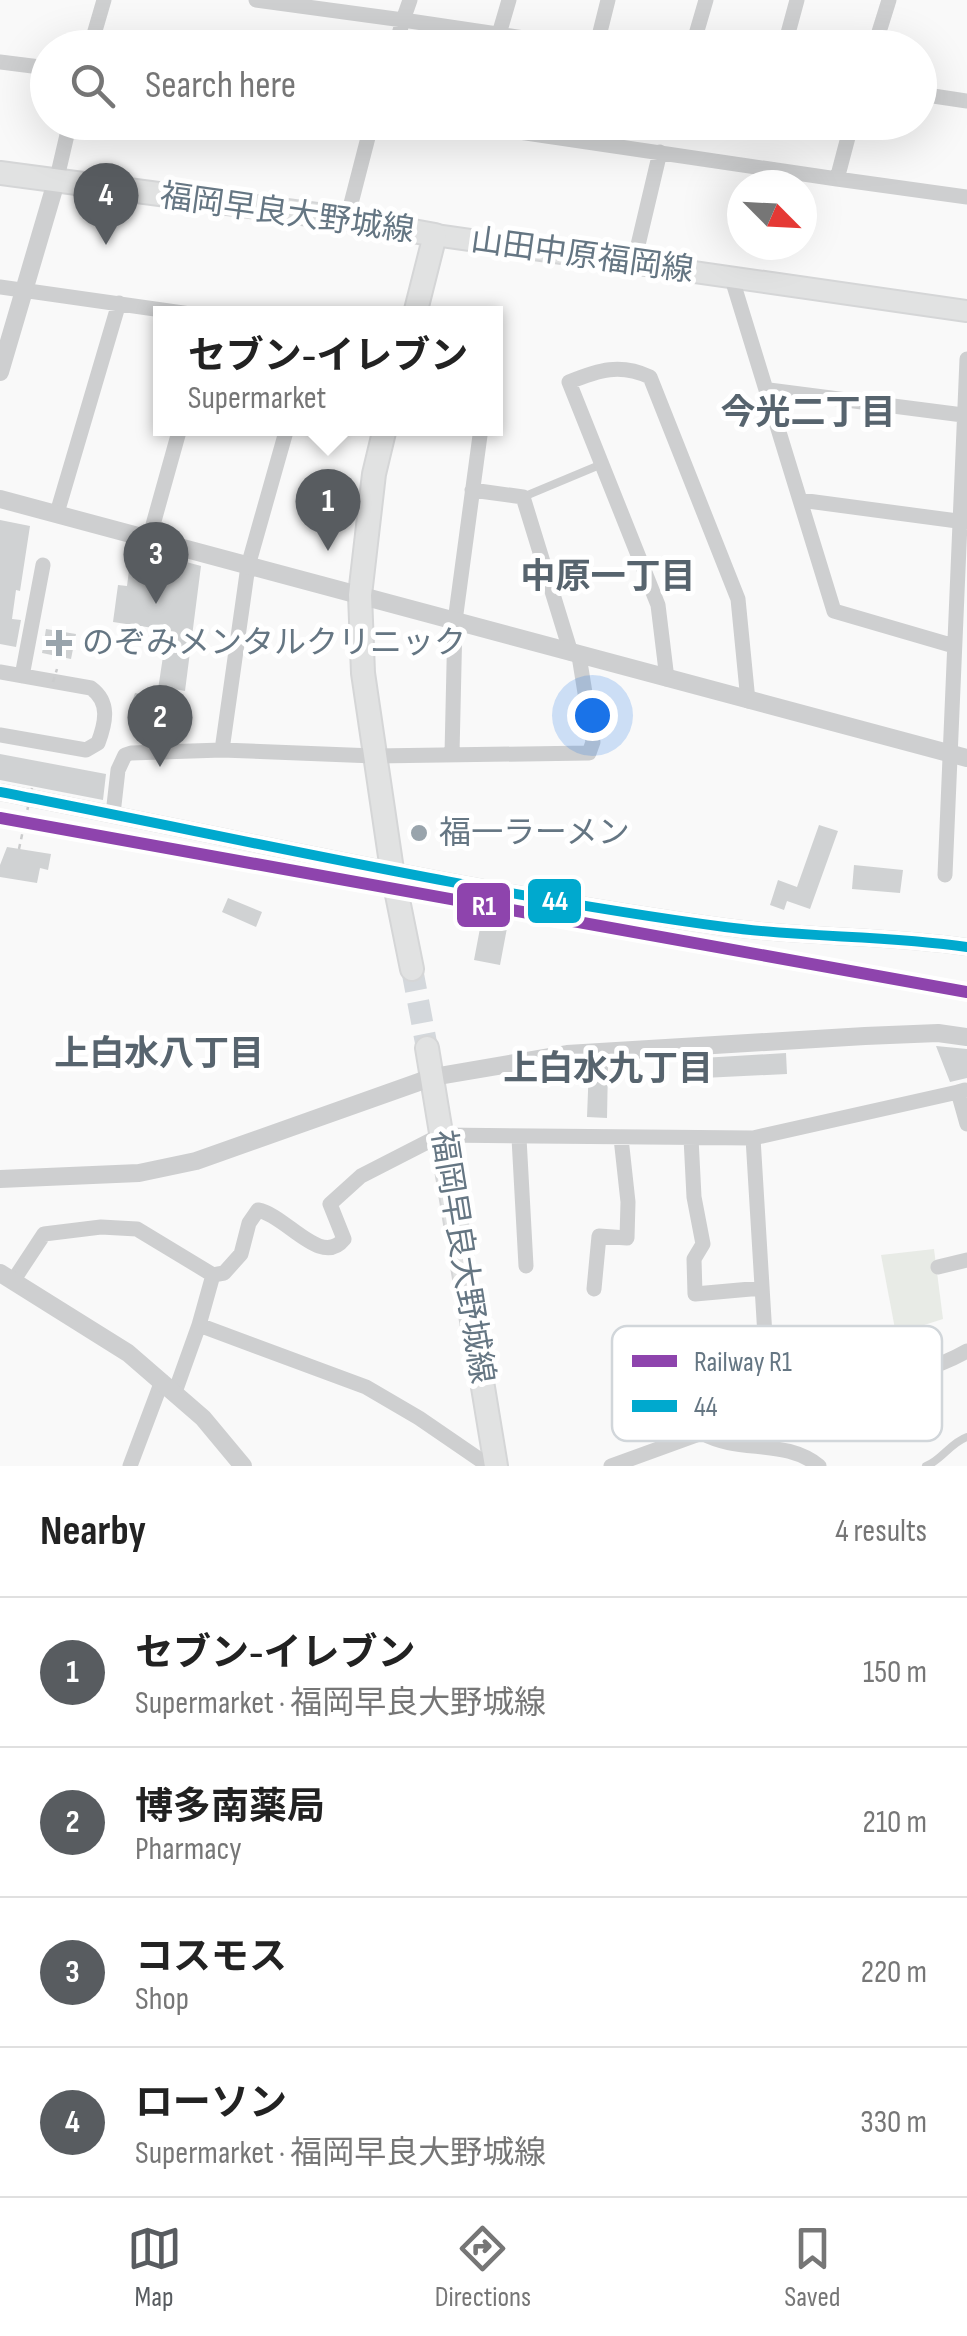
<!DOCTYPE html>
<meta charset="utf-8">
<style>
body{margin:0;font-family:"Sofia Sans Condensed","Noto Sans JP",sans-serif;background:#f6f6f6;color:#222}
.compass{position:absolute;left:727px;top:170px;width:90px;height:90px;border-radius:50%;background:#fff;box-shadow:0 10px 40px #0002;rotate:114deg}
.you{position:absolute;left:592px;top:715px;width:35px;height:35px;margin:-25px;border:8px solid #fff;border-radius:50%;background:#1a73e8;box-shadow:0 0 0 15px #1a73e833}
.badge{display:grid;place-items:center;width:65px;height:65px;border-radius:50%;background:#585c60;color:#fff;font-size:32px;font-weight:700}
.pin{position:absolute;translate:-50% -82px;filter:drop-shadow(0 2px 5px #0008)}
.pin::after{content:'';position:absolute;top:52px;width:35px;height:30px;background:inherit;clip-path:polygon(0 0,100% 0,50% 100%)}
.popup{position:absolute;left:153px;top:306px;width:350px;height:130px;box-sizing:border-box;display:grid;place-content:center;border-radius:0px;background:#fff;filter:drop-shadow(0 2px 8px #0005);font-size:32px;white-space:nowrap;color:#767676}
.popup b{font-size:38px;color:#222}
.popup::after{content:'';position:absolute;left:50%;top:100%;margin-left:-20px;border:20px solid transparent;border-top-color:#fff}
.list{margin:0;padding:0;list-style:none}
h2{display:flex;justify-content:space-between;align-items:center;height:130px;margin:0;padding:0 40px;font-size:42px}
h2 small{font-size:32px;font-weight:400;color:#767676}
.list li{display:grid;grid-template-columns:65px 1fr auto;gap:30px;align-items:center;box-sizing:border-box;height:150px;padding:0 40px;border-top:2px solid #e0e0e0}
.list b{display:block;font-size:38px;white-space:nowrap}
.list p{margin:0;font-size:32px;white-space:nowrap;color:#767676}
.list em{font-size:32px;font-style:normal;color:#767676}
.icon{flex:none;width:55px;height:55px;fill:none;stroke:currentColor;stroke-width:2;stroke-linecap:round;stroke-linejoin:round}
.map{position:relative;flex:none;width:967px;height:1466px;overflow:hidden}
.search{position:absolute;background:#fff;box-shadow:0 10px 40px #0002;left:30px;right:30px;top:30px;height:110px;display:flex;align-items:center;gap:25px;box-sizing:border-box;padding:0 35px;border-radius:55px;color:#767676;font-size:38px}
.sheet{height:730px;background:#fff}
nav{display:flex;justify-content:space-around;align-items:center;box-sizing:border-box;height:140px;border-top:2px solid #e0e0e0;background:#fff;font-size:28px;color:#767676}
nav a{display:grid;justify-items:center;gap:5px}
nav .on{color:#585c60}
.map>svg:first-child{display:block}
</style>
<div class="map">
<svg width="967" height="1466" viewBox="0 0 967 1466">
<rect width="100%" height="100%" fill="#f9f9f9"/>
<!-- green -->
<path fill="#e8ebe6" d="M934,1249L943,1319L896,1334L881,1255Z"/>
<!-- building -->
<path fill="#d0d2d3" d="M0,520L30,526L20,591L16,590L12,619L21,620L16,647L0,644Z
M132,547L201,566L185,691L174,689L169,732L150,734L142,732L129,711L135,693L157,696L167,630L113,622L118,585L127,586Z
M46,629L76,634L71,659L42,653Z
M0,754L106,774L103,800L0,780Z
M819,825L838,831L810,909L787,901L784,910L770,905L778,880L797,887Z
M7,847L51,854L48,870L40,868L37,883L0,877V865Z
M854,865L903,870L900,893L852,889Z
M228,898L262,912L256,927L222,912Z
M481,923L507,928L500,965L474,960Z
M936,1046L967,1049V1078L950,1082Z
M786,1053L787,1074L703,1078L702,1058Z
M589,1066H608L607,1118L587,1117Z"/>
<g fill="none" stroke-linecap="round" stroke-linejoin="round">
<!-- primary-tunnel -->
<path stroke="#d4d8dc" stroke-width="22" stroke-dasharray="22 11" stroke-linecap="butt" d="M412,969L427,1048"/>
<defs>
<path id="secondary" d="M435,235L967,311"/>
<path id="primary" d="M0,173L347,219L435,235L415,314
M385,428L374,474L360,595L363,673L392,870L412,969
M427,1048L496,1466"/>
</defs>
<!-- secondary casing -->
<use href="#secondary" stroke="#d5d6d7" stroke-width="24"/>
<!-- primary casing -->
<use href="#primary" stroke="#d5d6d7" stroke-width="26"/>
<!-- service -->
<path stroke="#cecfd0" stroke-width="8" d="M523,497L602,464
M926,1466C942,1460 950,1443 967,1437"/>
<!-- minor -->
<path stroke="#cecfd0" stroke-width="15" d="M256,0L403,20L395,48
M410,0L403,20L591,48
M499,34L509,0
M90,48L104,0
M596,48L608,0
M692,48L706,0
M784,48L797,0
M874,48L889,0
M0,62L48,68
M920,94L967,101
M451,122L837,179
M852,122L837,179L967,197
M56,182L70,122
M347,219L372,122
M634,262L660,152
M732,279L834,611L954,646
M0,287L190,314
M769,390L963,415
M472,490L523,497L571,653
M800,500L965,522
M57,513L119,303
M149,539L180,428
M0,672L91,688C110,702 106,722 98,743L86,750L0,735
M22,676L43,565
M667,679L658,605L569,382C599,370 620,363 650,377L738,599L748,701
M222,750L248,566L287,428
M452,754L455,621L481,428
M113,814L118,770L125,755L131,753L222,750L374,756L589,753L593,742L579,656
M945,875L967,359
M965,1090L958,1092L967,1124
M519,1138L526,1266
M691,1138L694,1197L703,1244L694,1259L695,1294L762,1288
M938,1267L967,1260
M13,1281L44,1234L101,1227L137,1229L213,1275
M594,1289L599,1236L627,1238L628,1202L621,1138
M199,1325L366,1387L419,1418L489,1466
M641,1358L757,1382
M760,1367C832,1380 901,1389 967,1351
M175,1392L199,1325L213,1275L224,1273L241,1254L249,1223L258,1210C286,1215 321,1268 344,1239L330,1204L361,1176L441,1135L753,1138L958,1092
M702,1433C739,1454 785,1438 819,1466
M130,1466L162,1381
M611,1466L702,1433L730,1414L757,1382L765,1336L753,1138"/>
<!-- tertiary -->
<path stroke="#cecfd0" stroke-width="18" d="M0,372L56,182
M0,499L967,758
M0,792C241,839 481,894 725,927C805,938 887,935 967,947
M0,1179L139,1173L196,1161L433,1077L567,1054L865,1036L938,1033L967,1037
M0,1273L128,1353L203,1418L243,1466"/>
<!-- secondary -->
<use href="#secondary" stroke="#e1e2e2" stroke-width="20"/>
<!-- primary -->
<use href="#primary" stroke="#e1e2e2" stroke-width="22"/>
<!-- path-bridge -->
<path stroke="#cbcccd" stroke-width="2.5" stroke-dasharray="5 5" stroke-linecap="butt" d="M53,682L57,669
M19,849L32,788"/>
<defs>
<path id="bus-1" d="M0,792C241,839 481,894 725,927C805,938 887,935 967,947"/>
</defs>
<!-- bus-1 casing -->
<use href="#bus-1" stroke="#fff" stroke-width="18"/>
<!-- bus-1 -->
<use href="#bus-1" stroke="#00a9ce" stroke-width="10"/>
<defs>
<path id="rail-1" d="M0,818L967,992"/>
</defs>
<!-- rail-1 casing -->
<use href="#rail-1" stroke="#fff" stroke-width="20"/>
<!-- rail-1 -->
<use href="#rail-1" stroke="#8e44ad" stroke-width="12"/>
</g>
<!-- markers -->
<g fill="#99a4ac" stroke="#fff" stroke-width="4">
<path d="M54 628h10v10h10v10h-10v10h-10v-10h-10v-10h10z"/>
<circle cx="419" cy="833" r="10"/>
</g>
<g text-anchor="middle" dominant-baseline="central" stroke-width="10" stroke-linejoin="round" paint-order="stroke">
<!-- street labels -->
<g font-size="32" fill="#657683" stroke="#fff">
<text transform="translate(287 214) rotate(8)">福岡早良大野城線</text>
<text transform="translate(582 256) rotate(8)">山田中原福岡線</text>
<text transform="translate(462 1257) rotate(81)">福岡早良大野城線</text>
</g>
<!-- poi labels -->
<g font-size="32" fill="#657683" stroke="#fff" text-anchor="start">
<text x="82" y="643">のぞみメンタルクリニック</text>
<text x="439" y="833">福一ラーメン</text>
</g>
<!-- neighbourhood labels -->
<g font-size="35" font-weight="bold" fill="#57646e" stroke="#fff">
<text x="808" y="413">今光二丁目</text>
<text x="608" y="577">中原一丁目</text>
<text x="159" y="1054">上白水八丁目</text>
<text x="608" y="1069">上白水九丁目</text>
</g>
</g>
<!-- legend -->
<rect x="612" y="1326" width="330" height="115" rx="15" fill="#fff" stroke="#d1d6da" stroke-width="2.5"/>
<rect x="632" y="1355" width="45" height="12" fill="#8e44ad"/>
<rect x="632" y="1400" width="45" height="12" fill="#00a9ce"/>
<g font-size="28" fill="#657683">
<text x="694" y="1371">Railway R1</text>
<text x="694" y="1416">44</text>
</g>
<g stroke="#fff" stroke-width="4">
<rect x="526" y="877" width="57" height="48" rx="10" fill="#00a9ce"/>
<rect x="455" y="881" width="57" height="48" rx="10" fill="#8e44ad"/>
</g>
<g font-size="28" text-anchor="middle" font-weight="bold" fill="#fff">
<text x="555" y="910">44</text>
<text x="484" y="915">R1</text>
</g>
</svg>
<svg class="compass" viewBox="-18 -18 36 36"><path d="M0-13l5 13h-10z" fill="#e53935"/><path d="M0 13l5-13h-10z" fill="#767676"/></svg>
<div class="you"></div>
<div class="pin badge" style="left:328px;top:551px">1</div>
<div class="popup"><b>セブン-イレブン</b>Supermarket</div>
<div class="pin badge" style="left:160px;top:767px">2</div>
<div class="pin badge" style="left:156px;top:604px">3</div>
<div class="pin badge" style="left:106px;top:245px">4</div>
<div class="search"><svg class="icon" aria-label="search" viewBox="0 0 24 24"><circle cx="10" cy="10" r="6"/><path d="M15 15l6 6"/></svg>Search here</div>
</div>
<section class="sheet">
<h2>Nearby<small>4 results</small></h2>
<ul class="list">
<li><span class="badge">1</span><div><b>セブン-イレブン</b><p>Supermarket · 福岡早良大野城線</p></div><em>150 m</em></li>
<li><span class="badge">2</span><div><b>博多南薬局</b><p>Pharmacy</p></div><em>210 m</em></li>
<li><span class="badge">3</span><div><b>コスモス</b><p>Shop</p></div><em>220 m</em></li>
<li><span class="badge">4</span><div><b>ローソン</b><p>Supermarket · 福岡早良大野城線</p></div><em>330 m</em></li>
</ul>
</section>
<nav>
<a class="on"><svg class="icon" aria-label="map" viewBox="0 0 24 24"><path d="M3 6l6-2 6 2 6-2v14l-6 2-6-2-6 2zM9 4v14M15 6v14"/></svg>Map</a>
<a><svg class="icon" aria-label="directions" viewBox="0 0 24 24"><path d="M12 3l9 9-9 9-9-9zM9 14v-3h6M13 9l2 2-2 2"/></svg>Directions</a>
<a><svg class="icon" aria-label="saved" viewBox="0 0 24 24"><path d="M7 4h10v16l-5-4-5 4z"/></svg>Saved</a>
</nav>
